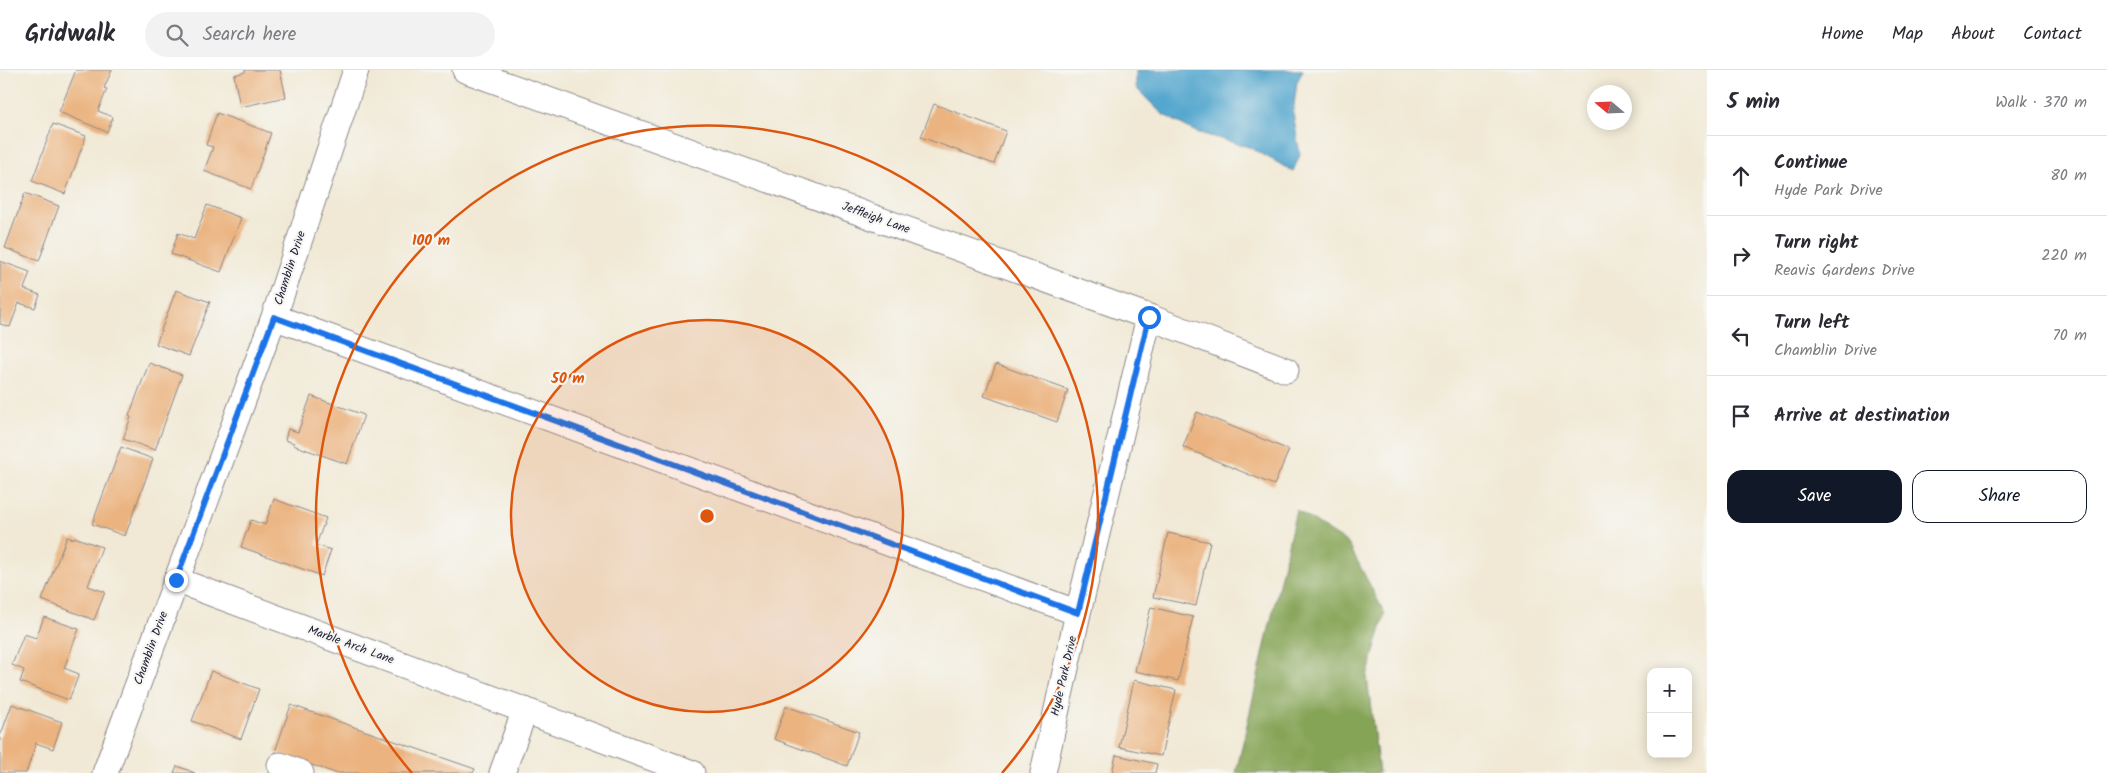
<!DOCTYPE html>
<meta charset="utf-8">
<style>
body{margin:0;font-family:Kalam,sans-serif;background:#f2f2f3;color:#2b2b33}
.controls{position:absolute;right:15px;bottom:15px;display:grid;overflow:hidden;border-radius:10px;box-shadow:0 2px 12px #0003}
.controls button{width:45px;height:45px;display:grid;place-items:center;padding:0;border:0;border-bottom:1px solid #e1e1e2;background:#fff;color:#2b2b33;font:25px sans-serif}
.compass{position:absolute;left:1587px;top:15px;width:45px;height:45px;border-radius:50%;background:#fff;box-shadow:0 2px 12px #0003;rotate:289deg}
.stop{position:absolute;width:15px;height:15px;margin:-11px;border:4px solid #1a73e8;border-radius:50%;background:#fff}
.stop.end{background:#1a73e8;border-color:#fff;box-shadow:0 1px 5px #0008}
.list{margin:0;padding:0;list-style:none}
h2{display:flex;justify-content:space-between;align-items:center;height:65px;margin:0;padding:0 20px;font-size:21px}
h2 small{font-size:16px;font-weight:400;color:#7c7c81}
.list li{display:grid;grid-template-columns:32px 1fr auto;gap:15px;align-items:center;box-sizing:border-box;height:80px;padding:0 20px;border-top:1px solid #e1e1e2}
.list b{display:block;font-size:19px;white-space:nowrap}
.list p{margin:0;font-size:16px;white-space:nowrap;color:#7c7c81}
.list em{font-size:16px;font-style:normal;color:#7c7c81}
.actions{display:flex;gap:10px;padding:15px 20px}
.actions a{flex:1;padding:11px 0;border:1px solid #111827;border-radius:15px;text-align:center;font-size:18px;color:#111827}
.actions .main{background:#111827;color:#fff}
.icon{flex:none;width:28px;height:28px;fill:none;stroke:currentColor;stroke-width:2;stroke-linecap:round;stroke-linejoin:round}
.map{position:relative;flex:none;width:1707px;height:703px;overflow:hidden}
header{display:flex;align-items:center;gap:30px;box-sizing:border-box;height:70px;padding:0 25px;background:#fff;border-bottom:1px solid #e1e1e2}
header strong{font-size:24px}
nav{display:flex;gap:28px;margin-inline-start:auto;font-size:18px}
.search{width:350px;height:45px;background:#f2f2f3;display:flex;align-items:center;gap:12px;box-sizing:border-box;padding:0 18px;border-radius:28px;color:#7c7c81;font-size:19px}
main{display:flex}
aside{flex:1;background:#fff}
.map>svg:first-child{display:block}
</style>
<header>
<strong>Gridwalk</strong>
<div class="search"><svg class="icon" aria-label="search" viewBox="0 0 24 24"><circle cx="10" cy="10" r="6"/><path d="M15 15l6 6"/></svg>Search here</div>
<nav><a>Home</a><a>Map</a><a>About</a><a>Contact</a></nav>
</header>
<main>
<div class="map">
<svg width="1707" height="703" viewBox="0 0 1707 703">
<rect width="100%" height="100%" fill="#f6f6f2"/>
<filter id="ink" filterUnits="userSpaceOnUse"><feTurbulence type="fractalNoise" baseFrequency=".02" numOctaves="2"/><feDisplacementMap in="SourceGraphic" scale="10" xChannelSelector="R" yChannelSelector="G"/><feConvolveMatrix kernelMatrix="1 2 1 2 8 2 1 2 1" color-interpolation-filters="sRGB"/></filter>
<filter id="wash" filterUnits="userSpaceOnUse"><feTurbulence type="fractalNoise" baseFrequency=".0096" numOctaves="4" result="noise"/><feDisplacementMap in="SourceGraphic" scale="20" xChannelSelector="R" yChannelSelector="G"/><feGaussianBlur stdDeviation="1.12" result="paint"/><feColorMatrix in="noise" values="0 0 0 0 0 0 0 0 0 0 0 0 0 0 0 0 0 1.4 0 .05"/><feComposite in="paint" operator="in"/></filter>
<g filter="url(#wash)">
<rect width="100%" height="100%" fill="#f1e9d5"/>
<!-- forest -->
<path fill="#86a457" stroke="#546349" d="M1296,440L1348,473L1385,544L1367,607L1379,703H1236Z"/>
<!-- water -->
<path fill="#51a5cd" stroke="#3a6484" d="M1136,0H1303L1297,12L1293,43L1300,85L1293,101L1249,77L1196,62L1162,44L1136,18Z"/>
<g id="blocks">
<!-- building -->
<path fill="#ebb37f" d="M76,0H112L104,18L107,19L98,41L113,47L107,62L59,42Z
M245,0H280L286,27L240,37L234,5L245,2Z
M934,34L1006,61L994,94L921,67Z
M217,43L271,63L251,119L204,101L213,77L206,75Z
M53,54L86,66L65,124L32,111Z
M25,123L59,136L39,191L5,178Z
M207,135L241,148L221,202L171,184L178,163L194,169Z
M0,191L30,202L24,219L40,225L35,238L19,233L10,257L0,254Z
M176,220L210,232L189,286L156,274Z
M149,293L182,305L155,380L123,369L131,347L129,346Z
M996,294L1068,320L1057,352L984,326Z
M311,326L364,345L347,394L293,375L294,373L285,370L288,359L298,362Z
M1197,342L1289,380L1274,415L1183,377Z
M121,377L153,389L125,466L92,454Z
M274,429L326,448L316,475L331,480L322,506L241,477L251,450L265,455Z
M1168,463L1210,472L1196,536L1153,527Z
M67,467L73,469L74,467L102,477L88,516L105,522L94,550L42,530Z
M1151,537L1193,547L1178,611L1135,601Z
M44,547L79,559L64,598L79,604L69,630L20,612L24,600L12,595L24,564L36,568Z
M211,601L259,619L241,669L192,651Z
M1134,610L1176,620L1161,686L1119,677Z
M12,634L62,652L53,679L36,673L26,703H0V667Z
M291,635L475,699L473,703H335L275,682Z
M786,636L859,662L847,696L774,669Z
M1116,685L1157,694L1155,703H1112Z
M177,696L195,703H174Z"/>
</g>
</g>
<g filter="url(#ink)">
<use href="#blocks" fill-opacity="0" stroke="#8a8688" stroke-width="1"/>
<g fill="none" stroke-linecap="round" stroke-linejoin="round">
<defs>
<path id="minor" d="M465,0L1149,247L1286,300
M274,247L1078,543
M176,510L692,703
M280,695L301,703
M105,703L274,247L356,0
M502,703L525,640
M1043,703L1078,543L1149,247"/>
</defs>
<!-- minor casing -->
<use href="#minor" stroke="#8a8688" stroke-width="27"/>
<!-- minor -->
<use href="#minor" stroke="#fff" stroke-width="25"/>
</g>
</g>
<g fill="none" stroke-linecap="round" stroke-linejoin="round" filter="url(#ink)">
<!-- route -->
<path stroke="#1a73e8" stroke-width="6" d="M176,510L274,247L1078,543L1149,247"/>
</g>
<!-- distance rings -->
<circle cx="707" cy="446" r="196" fill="#de560e" fill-opacity=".12"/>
<g fill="none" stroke="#de560e" stroke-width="2.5">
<circle cx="707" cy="446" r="196"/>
<path d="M412 703A391 391 0 1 1 1002 703"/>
</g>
<g text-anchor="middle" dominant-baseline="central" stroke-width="4.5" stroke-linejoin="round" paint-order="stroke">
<!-- street labels -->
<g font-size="12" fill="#22223b" stroke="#f6f6f2">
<text transform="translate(876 148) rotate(20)">Jeffleigh Lane</text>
<text transform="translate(290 198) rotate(-72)">Chamblin Drive</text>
<text transform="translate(351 575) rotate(20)">Marble Arch Lane</text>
<text transform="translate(151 578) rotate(-70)">Chamblin Drive</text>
<text transform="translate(1064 606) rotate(-77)">Hyde Park Drive</text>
</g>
</g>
<circle cx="707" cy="446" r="8" fill="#de560e" stroke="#f6f6f2" stroke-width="2.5"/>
<g font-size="15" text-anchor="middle" font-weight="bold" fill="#de560e" stroke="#f6f6f2" stroke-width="4.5" stroke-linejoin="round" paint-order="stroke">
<text x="431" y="175">100 m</text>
<text x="568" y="313">50 m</text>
</g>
</svg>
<div class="controls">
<button>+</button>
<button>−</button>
</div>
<svg class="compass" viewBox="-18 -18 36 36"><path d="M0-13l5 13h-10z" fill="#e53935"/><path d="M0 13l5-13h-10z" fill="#7c7c81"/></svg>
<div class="stop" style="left:1149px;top:247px"></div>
<div class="stop end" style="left:176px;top:510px"></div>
</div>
<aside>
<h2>5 min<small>Walk · 370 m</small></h2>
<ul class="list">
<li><svg class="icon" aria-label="ahead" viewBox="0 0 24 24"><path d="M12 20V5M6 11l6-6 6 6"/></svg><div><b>Continue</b><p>Hyde Park Drive</p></div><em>80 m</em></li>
<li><svg class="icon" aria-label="right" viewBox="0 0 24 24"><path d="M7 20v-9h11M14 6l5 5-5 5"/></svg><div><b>Turn right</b><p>Reavis Gardens Drive</p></div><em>220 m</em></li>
<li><svg class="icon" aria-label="left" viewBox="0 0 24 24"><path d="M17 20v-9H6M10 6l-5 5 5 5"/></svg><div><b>Turn left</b><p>Chamblin Drive</p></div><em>70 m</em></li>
<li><svg class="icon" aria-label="arrive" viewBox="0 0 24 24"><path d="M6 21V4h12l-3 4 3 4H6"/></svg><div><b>Arrive at destination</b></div></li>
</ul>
<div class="actions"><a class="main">Save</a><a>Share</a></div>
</aside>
</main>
